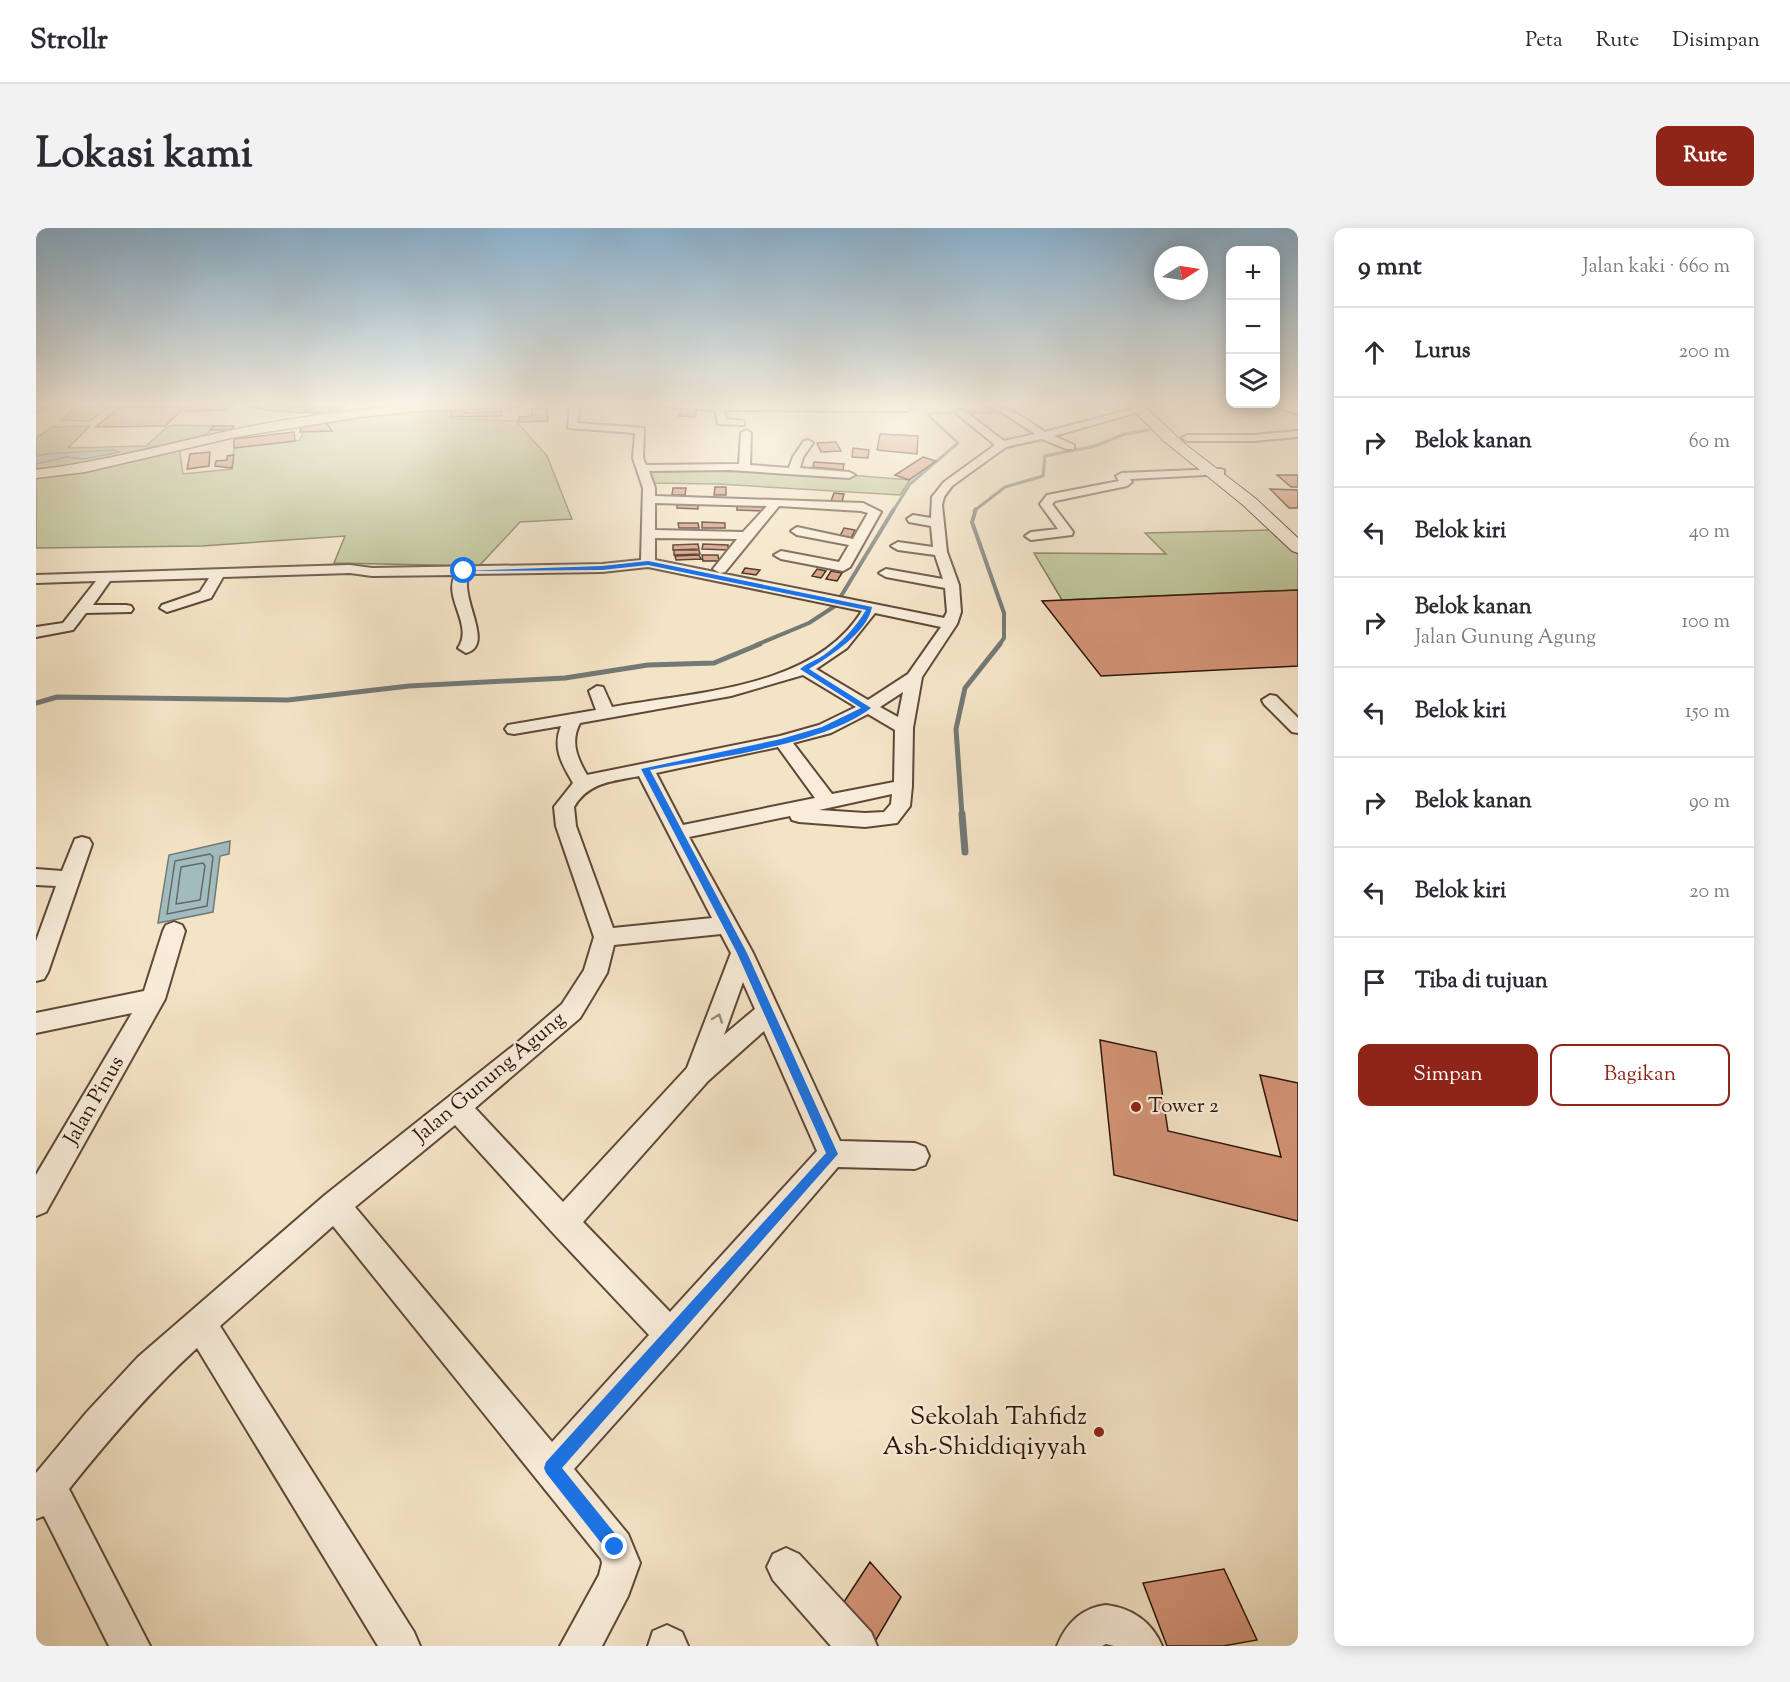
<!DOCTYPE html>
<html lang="id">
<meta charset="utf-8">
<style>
body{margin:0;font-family:"Sorts Mill Goudy",serif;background:#f2f2f3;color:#2b2b33}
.controls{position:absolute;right:18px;top:18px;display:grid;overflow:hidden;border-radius:12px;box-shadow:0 3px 15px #0003}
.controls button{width:54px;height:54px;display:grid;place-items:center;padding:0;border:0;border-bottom:2px solid #e1e1e2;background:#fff;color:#2b2b33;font:30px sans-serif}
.compass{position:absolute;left:1118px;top:18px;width:54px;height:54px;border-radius:50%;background:#fff;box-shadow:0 3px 15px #0003;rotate:78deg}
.stop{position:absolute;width:18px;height:18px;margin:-14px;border:4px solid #1a73e8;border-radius:50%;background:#fff}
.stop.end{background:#1a73e8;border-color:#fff;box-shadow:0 2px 6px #0008}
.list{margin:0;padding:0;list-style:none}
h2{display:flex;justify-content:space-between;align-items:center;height:78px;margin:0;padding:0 24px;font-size:26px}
h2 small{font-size:20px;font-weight:400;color:#7c7c81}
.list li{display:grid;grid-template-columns:39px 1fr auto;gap:18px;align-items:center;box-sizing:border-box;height:90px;padding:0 24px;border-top:2px solid #e1e1e2}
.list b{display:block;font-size:22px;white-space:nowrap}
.list p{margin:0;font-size:20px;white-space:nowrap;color:#7c7c81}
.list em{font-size:20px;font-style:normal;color:#7c7c81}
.actions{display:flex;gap:12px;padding:18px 24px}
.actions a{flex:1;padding:14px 0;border:2px solid #8f2418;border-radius:12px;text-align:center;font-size:21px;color:#8f2418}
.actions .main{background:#8f2418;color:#fff}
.icon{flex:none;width:33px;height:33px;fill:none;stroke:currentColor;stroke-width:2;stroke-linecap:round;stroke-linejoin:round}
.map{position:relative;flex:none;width:1262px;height:1418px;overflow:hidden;border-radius:12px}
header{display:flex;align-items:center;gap:36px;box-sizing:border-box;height:84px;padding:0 30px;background:#fff;border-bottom:2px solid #e1e1e2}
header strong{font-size:28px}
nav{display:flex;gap:33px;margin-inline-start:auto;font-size:21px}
.intro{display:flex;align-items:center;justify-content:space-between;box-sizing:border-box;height:144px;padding:0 36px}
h1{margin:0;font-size:42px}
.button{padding:15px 27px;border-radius:12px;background:#8f2418;color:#fff;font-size:21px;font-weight:700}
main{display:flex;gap:36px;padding:0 36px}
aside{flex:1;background:#fff;border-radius:12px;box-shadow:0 3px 15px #0003}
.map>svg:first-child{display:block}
</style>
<header>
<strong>Strollr</strong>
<nav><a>Peta</a><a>Rute</a><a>Disimpan</a></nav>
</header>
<div class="intro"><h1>Lokasi kami</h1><a class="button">Rute</a></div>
<main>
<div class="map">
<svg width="1262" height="1418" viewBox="0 0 1262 1418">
<rect width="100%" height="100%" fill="#f4e4c6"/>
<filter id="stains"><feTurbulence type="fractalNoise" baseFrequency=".00333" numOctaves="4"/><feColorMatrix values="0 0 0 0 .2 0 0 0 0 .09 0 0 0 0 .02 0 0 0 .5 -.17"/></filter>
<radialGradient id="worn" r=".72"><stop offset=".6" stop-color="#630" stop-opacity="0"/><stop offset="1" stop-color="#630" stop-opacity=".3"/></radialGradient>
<!-- green -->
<path fill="#bac496" stroke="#746c4f" stroke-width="1.5" d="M82,178L71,180L54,193L25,192L42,179Z
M406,180L415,191L480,193L511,228L536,291L484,294L443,338L298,335L309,308L166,318L0,320V247L143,219L147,246L196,241L198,220L264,212L270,195Z
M137,197L180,198L169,207L101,224L42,236L0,241V210L16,199L54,198L32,220L110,218L131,199Z
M651,239L813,247L874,252L864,267L682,256L611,255L604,240Z
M1240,302L1262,320V362L1026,372L998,325L1130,326L1109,305Z"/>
<!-- water -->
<path fill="#a1bcbf" stroke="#737976" stroke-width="1.5" d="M77,222L84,224L48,231L30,229L0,236V229L9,226Z
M194,613L193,626L184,628L177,684L122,695L133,627Z"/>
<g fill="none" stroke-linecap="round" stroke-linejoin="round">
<!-- shore -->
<path stroke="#676864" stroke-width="1.5" d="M174,626L177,629L171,678L131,686L139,633Z
M167,635L169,638L164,672L140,676L145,639Z"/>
<!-- stream-far3 -->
<path stroke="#737976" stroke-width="3" d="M1108,176L1123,193
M857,283L874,256L922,215L893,188L895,185L955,184L980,176
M938,283L969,259L1007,248L1009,228L1059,218L1089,206L1113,202"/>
<!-- stream-far2 -->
<path stroke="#737976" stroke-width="4" d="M940,281L936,294L968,385V410L963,417
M720,417L773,395L799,378L858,281"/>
<!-- stream-far1 -->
<path stroke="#737976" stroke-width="5" d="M0,475L21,469L252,472L373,458L529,450L612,437L678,435L724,416
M926,587L920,501L929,460L964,416"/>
<!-- stream -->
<path stroke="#737976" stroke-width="7" d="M926,586L929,624"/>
</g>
<!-- building -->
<path fill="#d39477" stroke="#2d1408" stroke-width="1.5" d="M87,176H160L156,179L82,180Z
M160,176H198L191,182L150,183Z
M220,176H265L246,184L214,179Z
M272,176L280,177L266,185L251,184Z
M282,176H313L305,181L279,185L268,184Z
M118,178L149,179L129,198L60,199L82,180Z
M511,180L512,193L482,194L483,189L496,188V181Z
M646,180L661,182L659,189L643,188Z
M429,181V185L466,183V188L415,189V182Z
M289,193L296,203L264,204L266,197Z
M178,198H198L194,202H174Z
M258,204L259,213L198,220V211Z
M844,206L882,208L881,226L841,222Z
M800,214L805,223L785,224L781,215Z
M817,220L833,222L832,230L816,229Z
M174,224L173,238L151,241L154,226Z
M198,227L196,240L179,238L180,233L191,232V228Z
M887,229L900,233L873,252L859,247Z
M778,234L808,236L807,242L777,239Z
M1241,247H1262V259H1255Z
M679,259H690V267H678Z
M637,260H650L649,267H636Z
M1234,261L1262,262V280H1253Z
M798,265L808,266L806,274L795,273Z
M641,276H662V281L641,280Z
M701,277H727L728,283L701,282Z
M666,294L689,295V300H666Z
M642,295H662L663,300H643Z
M808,300L819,302L815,310L804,308Z
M662,316L663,321L637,322V317Z
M667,316L692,317V322L666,321Z
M638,322H663L664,326L638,327Z
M663,327L665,331L640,332L639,328Z
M666,327H682L683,333H667Z
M709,340L724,342L720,347L706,345Z
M781,341L790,343L785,350L776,348Z
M795,343L806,345L801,353L790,351Z
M1262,362V438L1065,448L1006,373Z
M1064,812L1120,824L1132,903L1245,929L1224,847L1262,855V993L1078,947Z
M834,1334L865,1369L837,1417L804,1380Z
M1188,1341L1221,1412L1187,1418H1131L1107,1355Z"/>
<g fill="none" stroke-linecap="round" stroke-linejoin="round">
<defs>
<path id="minor" d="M0,176H13L0,183Z
M534,176H544L541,195L608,200L607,230L610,237L703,236L705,205L710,202L715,205L714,237L753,240L757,229L768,213L772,212L777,215L767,229L764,240L813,244L819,247L813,250L693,242L613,243L619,260V268L827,275L845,284L814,339L807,343L745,331L738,327L745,323L803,334L813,317L761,307L755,303L761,299L817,311L832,285L825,283L743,278L689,344L684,345L677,341L701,311L619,310V332L908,390L911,384L909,360L850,349L843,345L850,341L907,351L899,327L862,322L855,318L862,314L897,319L895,298L873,294L871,291L877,287L895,290L896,269L908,254L959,217L921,186V182H927L968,213L999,206L967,185L946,176C971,176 989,191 1009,204L1104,179L1109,182L1018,208L1038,217V221H1030L1006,211L970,219L916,258L908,269L906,277L911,324L923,357L925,384L921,396L886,449L877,500L876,558L874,578L861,595L829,599L763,594L756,592L754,588L653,609L717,725L804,913L879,915L889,919L893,928L889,937L879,941L802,939L647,1119L538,1241L592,1306L604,1335L592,1368L566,1418H524L563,1347L566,1335L565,1331L297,998L184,1098L378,1404L384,1418H342L161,1120C114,1163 73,1211 33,1261L114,1418H73L8,1288L0,1291V1245L50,1185L102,1129L289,967L482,814L526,776L548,742L558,709L520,598L518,579L537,555C526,536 516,520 525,498L478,506L472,505L469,501L472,497L560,482L553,463L561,458L567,459L576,479C658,464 778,461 826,383L612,339L566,344L433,346C422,369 460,417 430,425L422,420C438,397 407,371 419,347L336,348L314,345L187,349L175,370L131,384L124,380L126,377L164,364L173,350L74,353L57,377H90L95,378L97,381L95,384L50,385L37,402L0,409V399L27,395L60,353L0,355V347L314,337L336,340L566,336L605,332L607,260L597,230L599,205L532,200ZM619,275L731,278L707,304L619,302ZM839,385L905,399L872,446L832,472L780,441L811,420ZM767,447L820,479L783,497L744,508L551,547C541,530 534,514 544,495L695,468ZM867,464L862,489L844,479ZM832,486L859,502L858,554L796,566L757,515L795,505ZM742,519L779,570L647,597L620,545ZM603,548L676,690L577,700L540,598L538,579C552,554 578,553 603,548ZM856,566L855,576L848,584L829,585L783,582ZM685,706L695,725L651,840L527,974L439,880L544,790L571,745L578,717ZM707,754L719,781L688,807ZM728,803L781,923L634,1084L547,994L672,853ZM419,897L517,1005L613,1107L516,1214L319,979Z
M626,176L871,177L876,180L871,183L688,182L690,191L708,193V197L682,196L679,182L631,179Z
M1231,176H1246L1262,180V186Z
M1262,203V209L1218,213H1151L1146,210L1151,207H1218Z
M1184,241L1188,242V246L1094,251L1096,254L1091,258L1019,273L1016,276L1037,304L1036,307L995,312L989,308L995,304L1022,301L1004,276L1011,267L1083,253L1080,248L1086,245Z
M1234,467L1240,468L1262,490V505L1256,504L1228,476L1226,472Z
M46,609L53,611L56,616L12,744L8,751L0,753V713L20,658L0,657V641L26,643L39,611Z
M138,694L146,697L149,703L129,771L10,984L0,988V947L96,785L0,805V785L108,763L127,703L130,697Z
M750,1320L763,1326L835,1404L841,1418H795L737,1352L731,1339L737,1326Z
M1070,1377C1096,1380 1116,1394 1126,1418H1078L1070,1416L1066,1418H1021C1030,1396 1045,1380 1070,1377Z
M631,1397L646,1404L652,1418H612L617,1403Z"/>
<path id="tertiary" d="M378,176H488L482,179L381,183L324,189L199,209L49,244L0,250V242C67,234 131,216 197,202C256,189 318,182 378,176Z"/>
<path id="secondary" d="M1091,176H1106L1150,217L1219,270L1262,310V325L1256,323L1207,277L1128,213Z"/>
</defs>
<!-- minor casing -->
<use href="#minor" stroke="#5f4838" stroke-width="4"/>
<!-- tertiary casing -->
<use href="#tertiary" stroke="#5f4838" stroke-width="3"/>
<!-- secondary casing -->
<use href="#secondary" stroke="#2d1408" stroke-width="2"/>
<!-- minor -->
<use href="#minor" fill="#f8edda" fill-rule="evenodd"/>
<!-- tertiary -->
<use href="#tertiary" fill="#f8edda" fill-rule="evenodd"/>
<!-- secondary -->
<use href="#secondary" fill="#f8edda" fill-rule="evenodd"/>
</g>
<!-- one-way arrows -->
<defs><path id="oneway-chevron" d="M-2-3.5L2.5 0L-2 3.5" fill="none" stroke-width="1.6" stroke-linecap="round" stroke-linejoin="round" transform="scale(1.5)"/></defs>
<use stroke="#9d8b7c" href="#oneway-chevron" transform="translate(682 790) rotate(-70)"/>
<!-- sky -->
<linearGradient id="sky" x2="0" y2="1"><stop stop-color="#8bb7d8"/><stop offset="0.47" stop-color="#faf3e5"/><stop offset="1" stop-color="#faf3e5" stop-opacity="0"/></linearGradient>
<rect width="1262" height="374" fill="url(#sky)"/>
<!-- route -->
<path fill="#1a73e8" d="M612,333L836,379C832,404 793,429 773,441L835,480C788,517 674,530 614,542L711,725L802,926L526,1240L585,1313L587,1319L585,1325L579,1327L573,1325L510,1245L508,1240L510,1234L790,925L701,725L605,541L745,511L786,499L825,480L764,441C771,435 781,432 788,427C805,415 820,399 830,382L612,337L566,342L425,343L566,338Z"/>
<!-- markers -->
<g fill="#8f2418" stroke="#f8edda" stroke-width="2">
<circle cx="1100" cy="879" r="6"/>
<circle cx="1063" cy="1204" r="6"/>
</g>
<g text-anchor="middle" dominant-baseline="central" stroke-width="4.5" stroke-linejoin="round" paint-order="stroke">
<!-- street labels -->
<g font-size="21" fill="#2d1408" stroke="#f8edda">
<text transform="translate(454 850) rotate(-40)">Jalan Gunung Agung</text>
<text transform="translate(59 873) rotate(-60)">Jalan Pinus</text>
</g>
<!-- poi labels -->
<g font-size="21" fill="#2d1408" stroke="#f8edda" text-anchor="start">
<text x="1112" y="879">Tower 2</text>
</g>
<!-- near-poi labels -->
<g font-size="26" fill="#2d1408" stroke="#f8edda" text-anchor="end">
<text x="1051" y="1189">Sekolah Tahfidz<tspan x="1051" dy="30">Ash-Shiddiqiyyah</tspan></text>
</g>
</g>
<rect width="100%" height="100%" filter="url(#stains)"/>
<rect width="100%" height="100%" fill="url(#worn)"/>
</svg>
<div class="controls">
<button>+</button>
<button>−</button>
<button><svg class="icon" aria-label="layers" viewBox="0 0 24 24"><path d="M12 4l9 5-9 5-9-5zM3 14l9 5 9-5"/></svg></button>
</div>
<svg class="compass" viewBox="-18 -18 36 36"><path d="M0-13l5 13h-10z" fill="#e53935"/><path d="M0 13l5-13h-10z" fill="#7c7c81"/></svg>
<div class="stop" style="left:428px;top:343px"></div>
<div class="stop end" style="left:579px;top:1319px"></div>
</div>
<aside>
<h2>9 mnt<small>Jalan kaki · 660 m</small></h2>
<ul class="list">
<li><svg class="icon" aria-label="ahead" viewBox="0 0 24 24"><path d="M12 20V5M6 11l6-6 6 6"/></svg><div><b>Lurus</b></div><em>200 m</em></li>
<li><svg class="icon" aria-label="right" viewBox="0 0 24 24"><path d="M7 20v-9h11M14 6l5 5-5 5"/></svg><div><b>Belok kanan</b></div><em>60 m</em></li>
<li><svg class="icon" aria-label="left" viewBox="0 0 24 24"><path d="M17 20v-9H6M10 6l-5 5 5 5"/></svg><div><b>Belok kiri</b></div><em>40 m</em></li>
<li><svg class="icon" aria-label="right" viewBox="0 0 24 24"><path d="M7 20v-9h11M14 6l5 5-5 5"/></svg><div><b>Belok kanan</b><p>Jalan Gunung Agung</p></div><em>100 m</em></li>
<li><svg class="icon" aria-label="left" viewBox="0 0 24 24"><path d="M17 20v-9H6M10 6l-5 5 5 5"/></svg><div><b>Belok kiri</b></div><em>150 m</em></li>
<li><svg class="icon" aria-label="right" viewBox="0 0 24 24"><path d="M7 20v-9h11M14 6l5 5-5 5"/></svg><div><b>Belok kanan</b></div><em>90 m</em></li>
<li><svg class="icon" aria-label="left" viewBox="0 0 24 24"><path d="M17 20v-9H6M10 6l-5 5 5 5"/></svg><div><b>Belok kiri</b></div><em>20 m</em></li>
<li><svg class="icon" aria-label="arrive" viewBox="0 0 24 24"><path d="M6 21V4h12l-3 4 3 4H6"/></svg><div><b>Tiba di tujuan</b></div></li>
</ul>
<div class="actions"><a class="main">Simpan</a><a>Bagikan</a></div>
</aside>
</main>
